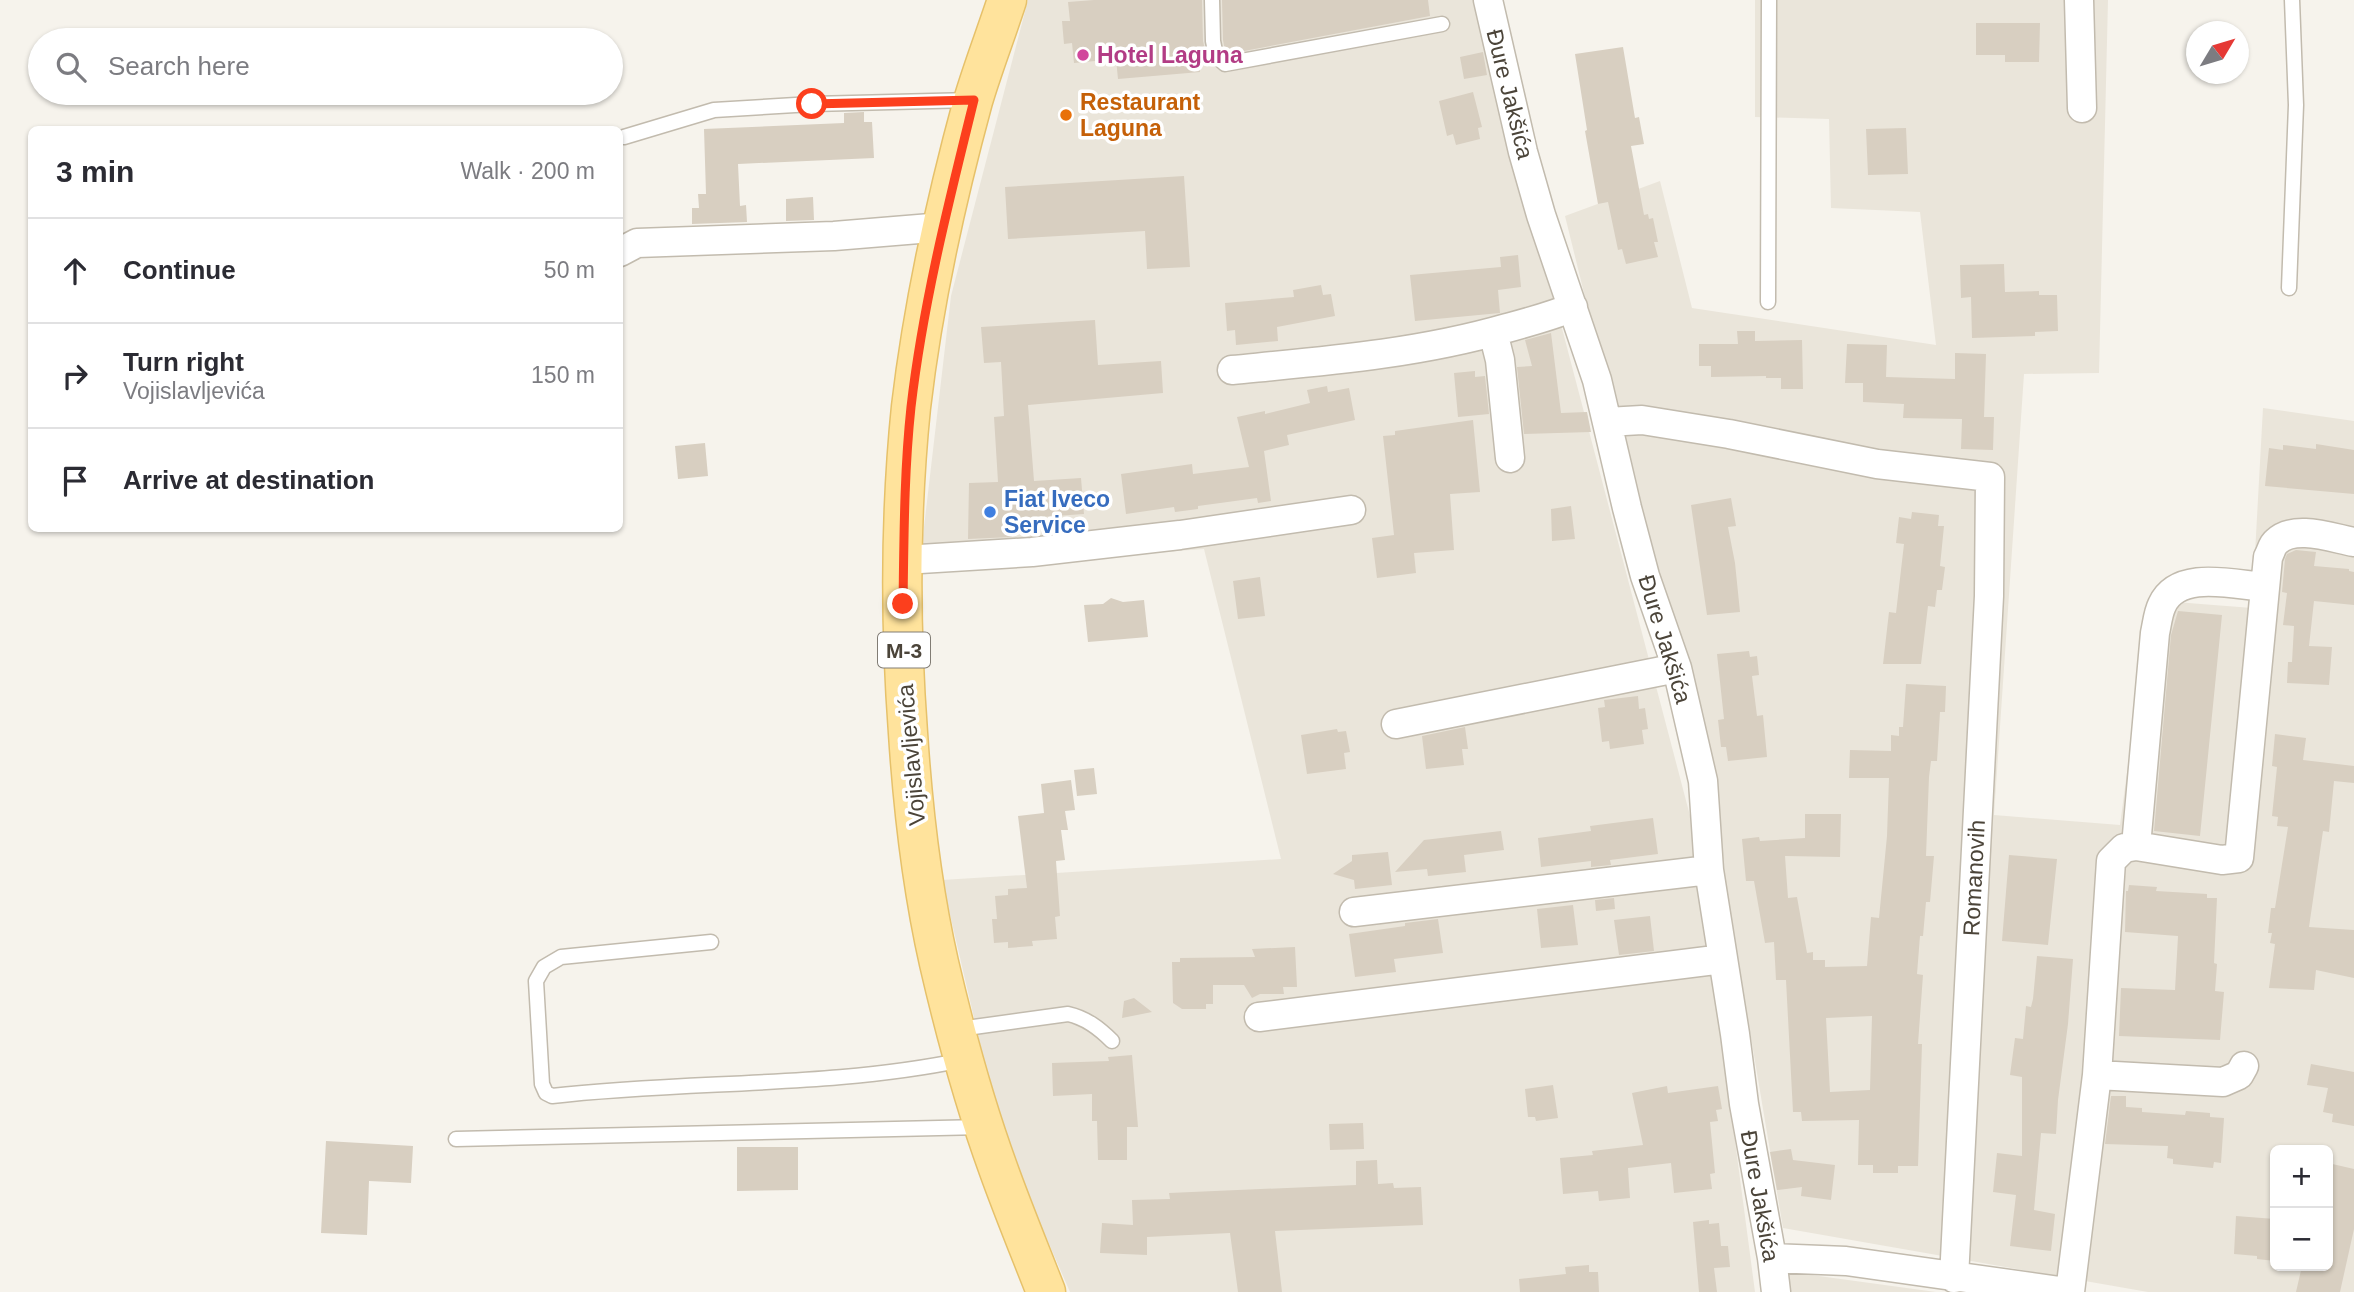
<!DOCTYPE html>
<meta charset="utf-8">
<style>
body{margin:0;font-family:Arial,sans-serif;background:#f7f7f7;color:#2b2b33}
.controls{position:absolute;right:21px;bottom:21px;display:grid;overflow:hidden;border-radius:10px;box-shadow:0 2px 5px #0004}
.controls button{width:63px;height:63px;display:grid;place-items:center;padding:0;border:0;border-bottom:2px solid #e1e1e2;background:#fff;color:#2b2b33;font:35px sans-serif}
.compass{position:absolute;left:2186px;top:21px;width:63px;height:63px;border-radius:50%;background:#fff;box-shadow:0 2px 5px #0004;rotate:52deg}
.stop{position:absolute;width:21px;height:21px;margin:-16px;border:5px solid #fc3f1d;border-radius:50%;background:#fff}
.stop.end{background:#fc3f1d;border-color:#fff;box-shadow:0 2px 7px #0008}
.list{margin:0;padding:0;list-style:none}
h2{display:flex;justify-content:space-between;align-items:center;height:91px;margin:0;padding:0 28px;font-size:30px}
h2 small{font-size:23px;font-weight:400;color:#7c7c81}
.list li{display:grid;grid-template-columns:46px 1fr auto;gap:21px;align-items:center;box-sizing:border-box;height:105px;padding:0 28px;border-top:2px solid #e1e1e2}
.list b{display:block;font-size:26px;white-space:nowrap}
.list p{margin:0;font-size:23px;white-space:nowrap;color:#7c7c81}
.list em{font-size:23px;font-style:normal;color:#7c7c81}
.icon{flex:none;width:38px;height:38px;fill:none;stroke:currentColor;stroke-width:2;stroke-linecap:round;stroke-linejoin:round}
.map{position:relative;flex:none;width:2354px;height:1292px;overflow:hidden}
.search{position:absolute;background:#fff;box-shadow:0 2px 5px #0004;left:28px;top:28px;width:595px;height:77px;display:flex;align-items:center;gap:18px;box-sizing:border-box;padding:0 24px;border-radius:38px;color:#7c7c81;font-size:26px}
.panel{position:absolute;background:#fff;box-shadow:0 2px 5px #0004;left:28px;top:126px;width:595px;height:406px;border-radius:10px}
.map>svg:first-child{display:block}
</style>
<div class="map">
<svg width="2354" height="1292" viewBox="0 0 2354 1292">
<rect width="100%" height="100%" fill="#f6f3ec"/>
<!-- residential -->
<path fill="#eae5da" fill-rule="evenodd" d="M1028,0H1484L1559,317L1694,831L1755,1292H1070L1001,1134L942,880L1281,859L1204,549L919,570L951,296Z
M1755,0H2108L2099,373L2024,374L1994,815L2120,825L2150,600L2252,608L2263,408L2354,421V1292H2148L1783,1228L1715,823L1565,216L1660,181L1692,308L1936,345L1920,212L1831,208L1829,119L1755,117ZM2275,1150H2328V1266H2275Z
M1782,1271L1936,1292H1782Z"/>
<!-- building -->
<path fill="#d8cfc1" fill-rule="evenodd" d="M1094,0H1202L1203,41L1207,58L1199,60L1200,72L1118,79L1116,59L1074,63L1072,43L1064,44L1062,21H1070L1068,2Z
M1222,0H1428L1430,16L1228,54L1225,51L1223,40Z
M1976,23H2040L2039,62H2005V55H1976Z
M1623,47L1635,118L1639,117L1644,144L1631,146L1644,215L1648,214L1649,219L1653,218L1658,242H1654L1658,257L1626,264L1622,249L1618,250L1608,202L1598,204L1585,131L1587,130L1575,54Z
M1483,52L1487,75L1464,79L1460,57Z
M1473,92L1482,127L1478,128L1480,139L1456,145L1453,134L1447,136L1439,101Z
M864,112V122H872L874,158L738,164L740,206L746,205L747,222L692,224V208H699L698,194H706L704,129L844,123V113Z
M1906,128L1908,174L1868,175L1866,129Z
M1184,176L1190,267L1147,269L1145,231L1008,239L1005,187Z
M813,197L814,220L786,221V199Z
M1518,255L1521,287L1498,290L1500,313L1415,321L1410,275L1501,267L1500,257Z
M2004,264L2005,292L2039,291V295H2057L2058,331L2035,332V336L1972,338L1971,297L1961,298L1960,265Z
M1321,285L1323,295L1331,294L1335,316L1277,327L1278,341L1236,345L1235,330L1227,331L1225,303L1294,297L1293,290Z
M1095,320L1098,365L1161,361L1163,393L1028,405L1034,481L1081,478L1084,514L1012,519V537L968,539L969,483L998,482L994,417L1004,416L1001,362L984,363L981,327Z
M1737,331H1755V341L1802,340L1803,389H1781V378H1766V376L1711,377V366H1699V344H1738Z
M1551,333L1561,413L1587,412L1591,432L1524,434L1517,367L1532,366L1525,340Z
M1847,344L1887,345L1886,377L1955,379V353L1986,354L1984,417H1994L1993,450L1961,449L1962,419L1903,418L1904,404L1863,402V383H1845Z
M1475,371V377L1485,376L1489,414L1458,417L1454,373Z
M1327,386L1328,392L1349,388L1355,420L1287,435L1289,445L1264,451L1271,501L1258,503L1257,498L1198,506V509L1175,512L1174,507L1126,514L1121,474L1192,464L1193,474L1249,467L1237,417L1265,411V414L1310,403L1307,390Z
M1473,420L1480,492L1450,494L1454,550L1414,553L1416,573L1377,578L1372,538L1394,535L1383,436L1395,435V431Z
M705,443L708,476L678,479L675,446Z
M2316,444L2354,450V494L2265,486L2269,448L2283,450V445L2316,449Z
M1731,498L1736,526L1728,527L1735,563L1740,612L1707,615L1691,505Z
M1571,506L1575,539L1552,541L1551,509Z
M1912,512L1939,515L1938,526H1944L1940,566L1945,567L1942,590H1937L1935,607L1928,606L1921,664H1883L1889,612L1896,613L1904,544L1896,543L1899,517L1911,519Z
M2296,550L2316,552L2314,566L2349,569V571L2354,572V605L2314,601L2309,646L2332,647L2329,685L2287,683L2288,662H2292L2294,626L2283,625L2287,593L2282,592L2285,559L2287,554Z
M1260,577L1265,616L1238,619L1233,581Z
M1111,598L1123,602L1144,600L1148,637L1088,642L1084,605L1103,604Z
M2178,611L2222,615L2200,836L2154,831L2171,635Z
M1749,651L1750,657L1757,656L1759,675L1752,676L1757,716L1763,715L1767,757L1728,761L1726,747H1721L1718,720L1724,719L1717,654Z
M1906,684L1946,686L1945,712H1940L1937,761H1931L1929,777L1926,856H1934L1930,902H1926L1923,936H1920L1917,974L1923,975L1918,1044H1922L1918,1166H1898V1173H1873V1165H1858L1859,1120L1802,1121L1801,1112H1793L1786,980H1776L1774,942L1765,943L1754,881H1746L1742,839L1759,837L1760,841L1805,838V814H1841L1840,857L1785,856L1788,898L1797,897L1807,953L1813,952V960H1825V967L1867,966L1871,917L1879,918L1887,836L1889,778H1849L1850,750L1891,751V735L1899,736V727H1903ZM1872,1016L1870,1090L1830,1092L1826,1018Z
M1638,696L1639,709L1645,708L1648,729L1642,730L1644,744L1610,749L1609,741L1602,742L1598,708L1605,707L1604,700Z
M1465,727L1468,749H1462L1464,765L1426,769L1422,736Z
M1337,729L1338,732L1346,731L1350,752L1344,753L1346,769L1307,774L1301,735Z
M2275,734L2306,738L2303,760L2354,766V783L2334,781L2329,832L2323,831L2309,927L2354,930V978L2316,970L2314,990L2269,988L2275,944L2270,943L2272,933H2268L2271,908H2275L2288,827L2277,826L2278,817L2272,816L2277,767L2272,766Z
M1094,768L1097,794L1077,796L1074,770Z
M1071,780L1075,810L1065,811L1068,830H1061L1065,860L1056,861L1060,916L1055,917L1057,939L1032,941L1033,946L1008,948V942L994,943L992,919H997L995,896L1008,895V889L1027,888L1018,816L1044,813L1041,784Z
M1653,818L1658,854L1610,860L1611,865L1591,867V861L1541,867L1538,838L1591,831L1590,826Z
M1501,831L1504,850L1464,855L1466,872L1428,876L1427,869L1395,872L1424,840Z
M1388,852L1392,885L1355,889L1354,880L1333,874L1352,861V855Z
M2009,855L2057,859L2048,945L2002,941Z
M2129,885L2157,887L2156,891L2207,894V898H2217L2214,963L2217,964L2215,991L2224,992L2220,1040L2119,1036L2121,988L2175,990L2178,936L2125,932L2126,891H2128Z
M1614,898L1615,909L1596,911L1595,900Z
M1573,905L1578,945L1541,948L1537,909Z
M1650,916L1654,951L1619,955L1614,920Z
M1438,919L1443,953L1394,959L1396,972L1355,977L1349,934L1405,926V923Z
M1295,947L1297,987H1283L1284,994H1260L1252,998L1244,985H1213V1004H1206V1009H1182L1173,1003L1172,962H1180V958L1255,957L1252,949Z
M2037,956L2073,959L2068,1024L2058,1100L2056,1134L2041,1133L2034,1210L2055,1214L2051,1251L2010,1246L2016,1195L1993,1192L1997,1153L2022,1156V1077L2010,1075L2015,1038L2023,1039L2026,1006L2031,1007L2033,999Z
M1134,998L1152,1012L1122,1018L1124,1001Z
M1132,1055L1138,1127H1127V1160H1098L1097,1121H1092V1094L1053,1096L1052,1063L1109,1061L1108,1057Z
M2311,1064L2354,1072V1126L2332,1122L2333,1114L2323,1112L2328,1088L2307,1085Z
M1553,1085L1558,1118L1536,1121L1535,1117H1528L1525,1089Z
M1667,1086L1668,1093L1718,1086L1722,1109L1716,1110L1718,1121L1710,1122L1715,1173L1710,1174L1712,1189L1674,1193L1671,1163L1628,1168L1630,1198L1599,1201L1598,1191L1563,1194L1560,1158L1593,1155L1592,1151L1643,1145L1632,1093Z
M2111,1096H2126V1107L2142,1108V1112L2185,1115L2186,1111L2210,1113V1117L2224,1118L2221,1163L2214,1162L2213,1168L2173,1164V1159L2167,1158L2168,1146L2105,1144Z
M1363,1123L1364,1149L1330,1150L1329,1124Z
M326,1141L413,1146L411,1183L369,1181L367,1235L321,1233Z
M737,1147H798V1190L737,1191Z
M1791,1149L1793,1160L1835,1165L1831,1200L1801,1196L1802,1187L1777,1190L1770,1152Z
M1377,1160L1378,1184L1393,1183L1394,1188L1421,1187L1423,1225L1275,1231L1282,1292H1238L1230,1233L1147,1237V1255L1100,1253L1102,1223L1133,1225L1132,1200L1170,1199L1169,1193L1356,1185V1161Z
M2328,1163L2354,1169V1229L2340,1292H2296L2302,1266H2328Z
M2236,1216L2275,1219V1261L2257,1259V1256L2234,1254Z
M1709,1220V1224L1719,1223L1721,1246H1728L1730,1267L1714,1268L1717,1292H1699L1693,1222Z
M1589,1265V1272H1598L1599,1292H1520L1519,1279L1566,1274L1565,1267Z"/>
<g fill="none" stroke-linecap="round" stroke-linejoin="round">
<defs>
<path id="lane" d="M1212,0L1213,41L1216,56L1225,64L1442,24
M624,137L714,110L812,104L972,100
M2289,288L2296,105L2292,0
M1768,302L1769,0
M711,942L561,957L544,967L536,981L542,1084L546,1093L552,1096C689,1080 828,1088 963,1060
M959,1029L1068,1014C1086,1018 1099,1028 1112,1041
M456,1139L983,1127"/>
<path id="street" d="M1488,0L1523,152L1541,215L1597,380L1627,508L1645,576L1677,668L1703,781L1709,870L1735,1034L1744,1104L1772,1258L1776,1292
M2079,0L2082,108
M620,252L637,243L834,236L943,227
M1493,332L1500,360L1510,458
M1232,370C1325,361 1417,354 1507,328C1529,322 1552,316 1573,307
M1607,422L1642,420L1729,434L1877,464L1990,477L1989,596L1954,1278
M904,560L1032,552L1180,535L1351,510
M1396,724L1677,668
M2136,846L2155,633C2157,624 2158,613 2162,605C2178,569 2235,585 2265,587
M1354,912L1709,870
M1259,1017L1723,959
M2097,1075L2223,1082L2239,1075L2244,1066
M1772,1258L1846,1261L2067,1292
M2070,1292L2097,1075L2111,861L2124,848L2136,846L2222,860L2239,858L2268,557C2271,552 2272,545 2276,542C2294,524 2332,538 2354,542"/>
<path id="primary" d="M1007,0C996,34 983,67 973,101C946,200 923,305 911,407C900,515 900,625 908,733C913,810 922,888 939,963C955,1032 974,1102 998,1168C1013,1210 1030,1251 1046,1292"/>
</defs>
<!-- lane casing -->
<use href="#lane" stroke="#c2bbae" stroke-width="17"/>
<!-- street casing -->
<use href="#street" stroke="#c2bbae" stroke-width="31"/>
<!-- primary casing -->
<use href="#primary" stroke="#e6c16a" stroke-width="41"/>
<!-- lane -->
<use href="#lane" stroke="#fff" stroke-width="14"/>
<!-- street -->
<use href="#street" stroke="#fff" stroke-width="28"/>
<!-- primary -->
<use href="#primary" stroke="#ffe39c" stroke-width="38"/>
</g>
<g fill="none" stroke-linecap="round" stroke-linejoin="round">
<!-- route -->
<path stroke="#fc3f1d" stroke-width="9" d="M812,104L974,100C949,201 923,303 911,407C904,472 904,538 903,604"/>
</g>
<!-- markers -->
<circle fill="#d1479c" stroke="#fff" stroke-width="2.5" cx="1083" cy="55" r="7"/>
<circle fill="#e8710a" stroke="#fff" stroke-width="2.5" cx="1066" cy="115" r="7"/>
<circle fill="#3f7fe0" stroke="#fff" stroke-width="2.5" cx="990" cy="512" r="7"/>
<g text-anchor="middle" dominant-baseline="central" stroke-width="7" stroke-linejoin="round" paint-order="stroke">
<!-- shield labels -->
<rect fill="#fff" stroke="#817c74" stroke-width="2" x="878" y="632.5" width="52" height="35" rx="5"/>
<g font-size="21" font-weight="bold" fill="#4b4439">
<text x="904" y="650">M-3</text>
</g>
<!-- hotel labels -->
<g font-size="23" font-weight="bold" fill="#b23c85" stroke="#fff" text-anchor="start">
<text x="1097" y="55">Hotel Laguna</text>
</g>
<!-- street labels -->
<g font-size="23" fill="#4b4439" stroke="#fff">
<text transform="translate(1510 94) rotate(76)">Đure Jakšića</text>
<text transform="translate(1665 639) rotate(73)">Đure Jakšića</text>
<text transform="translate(911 755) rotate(-95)">Vojislavljevića</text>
<text transform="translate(1974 878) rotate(-87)">Romanovih</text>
<text transform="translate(1760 1196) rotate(80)">Đure Jakšića</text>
</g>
<!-- food labels -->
<g font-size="23" font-weight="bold" fill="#c56008" stroke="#fff" text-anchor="start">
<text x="1080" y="102">Restaurant<tspan x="1080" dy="26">Laguna</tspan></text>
</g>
<!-- shop labels -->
<g font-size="23" font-weight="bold" fill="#366cbe" stroke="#fff" text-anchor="start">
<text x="1004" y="499">Fiat Iveco<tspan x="1004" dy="26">Service</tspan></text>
</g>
</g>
</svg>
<div class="controls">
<button>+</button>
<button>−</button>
</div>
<svg class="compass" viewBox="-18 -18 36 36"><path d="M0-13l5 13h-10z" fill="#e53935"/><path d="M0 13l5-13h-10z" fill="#7c7c81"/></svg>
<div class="stop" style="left:812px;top:104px"></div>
<div class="stop end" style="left:903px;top:604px"></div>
<div class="search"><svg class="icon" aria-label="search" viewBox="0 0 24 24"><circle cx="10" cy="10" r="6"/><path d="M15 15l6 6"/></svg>Search here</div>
<section class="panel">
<h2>3 min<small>Walk · 200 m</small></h2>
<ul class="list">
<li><svg class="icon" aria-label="ahead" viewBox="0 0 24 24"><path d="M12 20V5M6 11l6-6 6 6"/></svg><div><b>Continue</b></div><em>50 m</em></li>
<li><svg class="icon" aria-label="right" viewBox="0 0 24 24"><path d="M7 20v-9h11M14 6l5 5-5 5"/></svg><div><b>Turn right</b><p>Vojislavljevića</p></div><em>150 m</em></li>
<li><svg class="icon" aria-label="arrive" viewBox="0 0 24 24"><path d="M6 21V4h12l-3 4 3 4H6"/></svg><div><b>Arrive at destination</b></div></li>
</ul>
</section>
</div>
